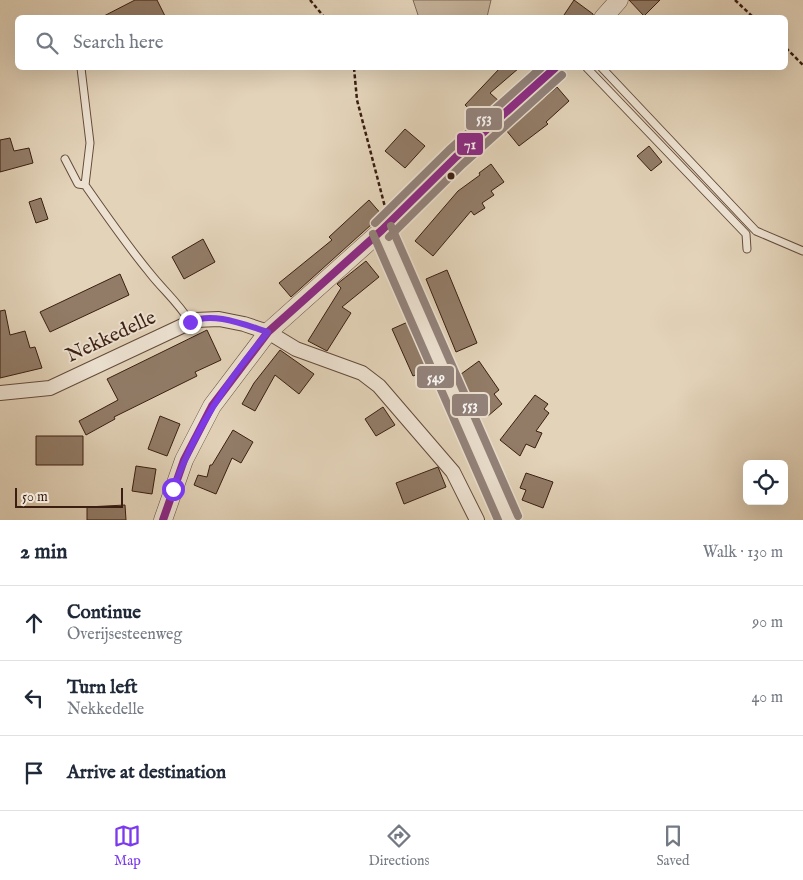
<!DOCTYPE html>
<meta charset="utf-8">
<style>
body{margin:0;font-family:"IM FELL English",serif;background:#f6f6f7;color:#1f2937}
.controls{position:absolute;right:15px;bottom:15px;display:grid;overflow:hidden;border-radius:8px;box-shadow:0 5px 20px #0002}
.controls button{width:45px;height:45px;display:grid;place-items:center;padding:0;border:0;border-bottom:1px solid #e0e1e3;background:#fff;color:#1f2937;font:25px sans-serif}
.scale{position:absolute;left:15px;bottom:12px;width:108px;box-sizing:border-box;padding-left:5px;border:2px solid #3a1e11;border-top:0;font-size:14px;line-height:18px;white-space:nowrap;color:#3a1e11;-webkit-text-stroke:4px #ede2d2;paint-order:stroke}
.stop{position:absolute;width:15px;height:15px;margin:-11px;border:4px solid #7c3aed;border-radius:50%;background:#fff}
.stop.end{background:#7c3aed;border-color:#fff;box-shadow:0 1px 5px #0008}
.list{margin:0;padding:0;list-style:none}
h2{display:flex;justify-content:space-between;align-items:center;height:65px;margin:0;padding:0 20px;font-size:21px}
h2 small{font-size:16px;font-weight:400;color:#747a83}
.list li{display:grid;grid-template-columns:32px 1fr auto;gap:15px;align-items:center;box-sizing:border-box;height:75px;padding:0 20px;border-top:1px solid #e0e1e3}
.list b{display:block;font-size:19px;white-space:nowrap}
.list p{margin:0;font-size:16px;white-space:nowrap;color:#747a83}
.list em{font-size:16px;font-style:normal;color:#747a83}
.icon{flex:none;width:28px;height:28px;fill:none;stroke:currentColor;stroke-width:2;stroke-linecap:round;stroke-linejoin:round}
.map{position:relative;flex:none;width:803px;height:520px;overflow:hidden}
.search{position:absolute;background:#fff;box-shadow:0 5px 20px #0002;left:15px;right:15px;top:15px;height:55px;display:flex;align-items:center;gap:12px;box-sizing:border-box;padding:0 18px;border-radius:8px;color:#747a83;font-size:19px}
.sheet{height:290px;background:#fff}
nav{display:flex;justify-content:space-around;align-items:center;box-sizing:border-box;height:70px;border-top:1px solid #e0e1e3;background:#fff;font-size:14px;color:#747a83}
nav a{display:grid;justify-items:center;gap:2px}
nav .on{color:#7c3aed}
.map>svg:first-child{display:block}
</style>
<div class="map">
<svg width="803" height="520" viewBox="0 0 803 520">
<rect width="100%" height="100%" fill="#e3d3b9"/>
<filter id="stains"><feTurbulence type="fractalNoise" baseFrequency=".004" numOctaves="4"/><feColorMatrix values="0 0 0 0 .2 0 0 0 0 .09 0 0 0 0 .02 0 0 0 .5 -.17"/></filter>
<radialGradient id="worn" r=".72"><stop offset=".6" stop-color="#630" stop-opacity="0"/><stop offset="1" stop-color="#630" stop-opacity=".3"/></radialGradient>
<!-- green -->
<path fill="#c6b49c" stroke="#806956" d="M413,0H491L487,17L419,18Z"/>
<!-- building -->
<path fill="#927c68" stroke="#3a1e11" d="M135,0H157L166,18H100Z
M574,0L593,14V18H562Z
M629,0H660L644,16Z
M500,68H519L490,93L501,103L482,120L465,105Z
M557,87L569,101L546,122L548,124L519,146L506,130Z
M405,129L425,146L405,168L385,151Z
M10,138L14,151L29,148L33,163L0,172V140Z
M649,146L662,162L651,171L637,156Z
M491,164L504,182L491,191L494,195L482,203L485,208L474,215L471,211L433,256L415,241L458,191L480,175L479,173Z
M41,198L48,219L36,223L29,202Z
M369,200L382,215L291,297L279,283L332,240L329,237Z
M203,239L215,262L184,279L172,257Z
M366,261L379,277L342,307L351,313L327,351L308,341L341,288L337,284Z
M447,270L477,343L456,352L426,279Z
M120,274L129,295L50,332L40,312Z
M5,310L10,335L25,331L30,348L35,347L42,368L0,378V311Z
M410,321L430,369L413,376L392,329Z
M207,330L221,360L195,372L197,376L114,417L115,419L86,435L79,421L118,400L107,379Z
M280,350L314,374L299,394L275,375L255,411L242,404L254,383Z
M479,361L499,390L494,394L502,404L488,416L483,410L480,413L457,377Z
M535,395L548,404L544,409L549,413L536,431L542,433L535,448L526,444L520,456L500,440Z
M383,407L395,425L376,436L365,419Z
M160,416L180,424L167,456L148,449Z
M233,430L253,442L241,463L232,458L216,494L194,485L198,475L207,477L210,465H212Z
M36,436H83V465H36Z
M136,466L156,469L152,494L132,491Z
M438,467L446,487L404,504L396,483Z
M526,473L553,482L543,508L522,500L526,490L520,488Z
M125,505L126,520H87V507Z"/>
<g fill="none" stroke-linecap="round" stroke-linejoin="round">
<defs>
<path id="service" d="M81,68L90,143L85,185C106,215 126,244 149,272C162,289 179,303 190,322
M587,68L746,234L747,249
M602,68L756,231L803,251
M65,159L78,184L85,185"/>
<path id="minor" d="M382,230L509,520
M0,393L50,388L195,320L219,319L244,324L268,332L296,349L362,373L379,386L453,472L477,520"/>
<path id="tertiary" d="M603,18L619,0
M163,520L184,460L212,406L268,332L382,230L456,157L536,86L555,68"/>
</defs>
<!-- service casing -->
<use href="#service" stroke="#644b3b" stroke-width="9"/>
<!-- minor casing -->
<use href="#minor" stroke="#644b3b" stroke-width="16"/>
<!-- tertiary casing -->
<use href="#tertiary" stroke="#644b3b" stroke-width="19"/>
<!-- path -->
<path stroke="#3a1e11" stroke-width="2.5" stroke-dasharray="4 2.5" stroke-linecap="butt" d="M310,0L325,18
M735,0L754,18
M786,48L803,65
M354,68L357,100L385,207"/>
<!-- service -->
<use href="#service" stroke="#ede2d2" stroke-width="7"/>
<!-- minor -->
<use href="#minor" stroke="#ede2d2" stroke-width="14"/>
<!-- tertiary -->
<use href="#tertiary" stroke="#ede2d2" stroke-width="18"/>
<defs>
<path id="bus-1" d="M163,520L184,460L212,406L268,332L382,230L456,157L555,68"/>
<path id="bus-2" d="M373,234L498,520
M389,237L463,164L562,75"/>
<path id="bus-3" d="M375,223L449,150L541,68
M391,226L518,516"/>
</defs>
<!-- bus-1 casing -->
<use href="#bus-1" stroke="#ede2d2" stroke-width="11"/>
<!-- bus-2 casing -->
<use href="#bus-2" stroke="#ede2d2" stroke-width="11"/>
<!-- bus-3 casing -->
<use href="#bus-3" stroke="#ede2d2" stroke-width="11"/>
<!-- bus-1 -->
<use href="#bus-1" stroke="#8c2b87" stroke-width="8"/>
<!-- bus-2 -->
<use href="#bus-2" stroke="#93837c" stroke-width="8"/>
<!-- bus-3 -->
<use href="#bus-3" stroke="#93837c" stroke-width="8"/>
</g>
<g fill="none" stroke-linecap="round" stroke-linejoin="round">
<!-- route -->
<path stroke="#7c3aed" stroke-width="6" d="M173,489C196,428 226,382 268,332C245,325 213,311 190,322"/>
</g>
<!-- markers -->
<circle fill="#3a1e11" stroke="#ede2d2" stroke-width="2" cx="451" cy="176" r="4.5"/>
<g text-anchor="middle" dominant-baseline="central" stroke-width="4" stroke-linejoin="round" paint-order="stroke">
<!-- street labels -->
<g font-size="20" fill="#3a1e11" stroke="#ede2d2">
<text transform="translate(111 337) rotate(-25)">Nekkedelle</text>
</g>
</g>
<g stroke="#ede2d2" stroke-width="2">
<rect x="465" y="107" width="38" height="24" rx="5" fill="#93837c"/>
<rect x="456" y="132" width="28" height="24" rx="5" fill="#8c2b87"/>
<rect x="416" y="365" width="39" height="24" rx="5" fill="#93837c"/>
<rect x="451" y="393" width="38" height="24" rx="5" fill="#93837c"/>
</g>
<g font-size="14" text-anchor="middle" font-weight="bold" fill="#fff">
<text x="484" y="123">553</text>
<text x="470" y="149">71</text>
<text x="436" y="382">549</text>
<text x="470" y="410">553</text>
</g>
<rect width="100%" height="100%" filter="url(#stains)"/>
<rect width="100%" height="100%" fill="url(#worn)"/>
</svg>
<div class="controls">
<button><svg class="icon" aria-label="locate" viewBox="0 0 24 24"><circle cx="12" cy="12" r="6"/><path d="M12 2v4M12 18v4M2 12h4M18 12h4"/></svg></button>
</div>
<div class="scale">50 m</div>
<div class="stop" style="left:173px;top:489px"></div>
<div class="stop end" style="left:190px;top:322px"></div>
<div class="search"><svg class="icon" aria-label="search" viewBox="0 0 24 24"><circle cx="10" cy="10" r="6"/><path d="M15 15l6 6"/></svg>Search here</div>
</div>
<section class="sheet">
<h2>2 min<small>Walk · 130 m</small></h2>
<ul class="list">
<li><svg class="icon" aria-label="ahead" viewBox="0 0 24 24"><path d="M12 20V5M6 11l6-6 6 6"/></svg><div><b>Continue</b><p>Overijsesteenweg</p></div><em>90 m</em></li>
<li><svg class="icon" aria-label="left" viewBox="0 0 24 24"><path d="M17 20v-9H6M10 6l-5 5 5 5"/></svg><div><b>Turn left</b><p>Nekkedelle</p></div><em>40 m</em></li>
<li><svg class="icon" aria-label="arrive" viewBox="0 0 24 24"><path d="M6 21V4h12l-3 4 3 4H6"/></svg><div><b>Arrive at destination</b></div></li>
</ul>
</section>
<nav>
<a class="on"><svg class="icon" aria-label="map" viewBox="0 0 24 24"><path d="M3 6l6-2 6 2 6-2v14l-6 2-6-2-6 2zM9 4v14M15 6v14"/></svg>Map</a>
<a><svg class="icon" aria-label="directions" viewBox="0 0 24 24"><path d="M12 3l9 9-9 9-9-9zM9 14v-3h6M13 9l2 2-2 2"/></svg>Directions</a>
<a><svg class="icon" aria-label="saved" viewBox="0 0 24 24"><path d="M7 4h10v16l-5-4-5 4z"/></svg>Saved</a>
</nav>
